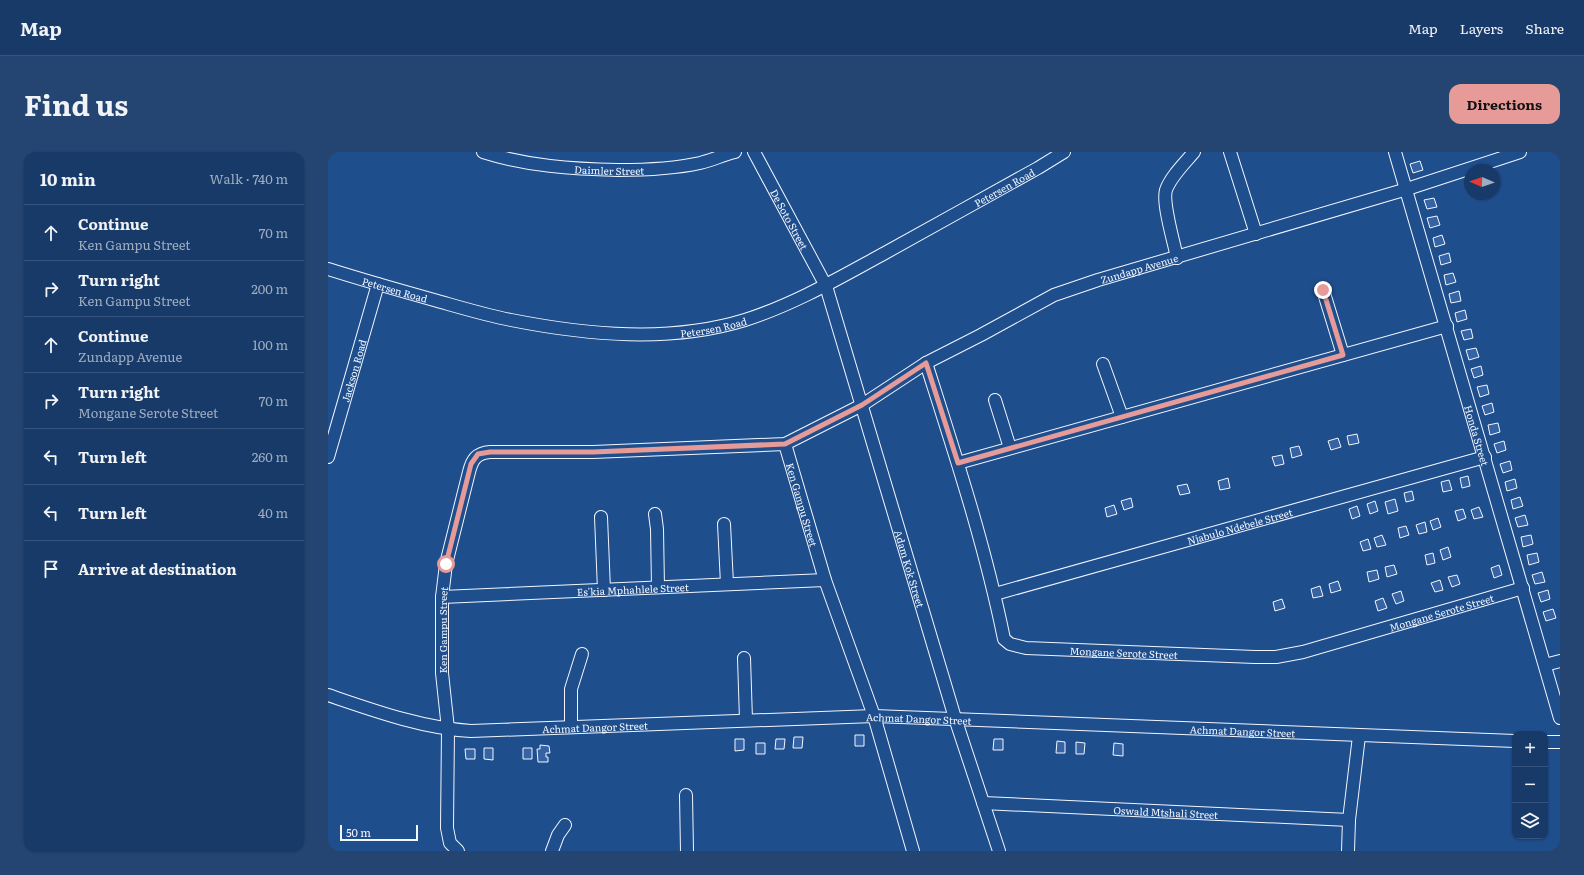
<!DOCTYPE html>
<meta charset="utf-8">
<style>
body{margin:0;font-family:Literata,serif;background:#244571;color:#f1f3f6}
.controls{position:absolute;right:12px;bottom:12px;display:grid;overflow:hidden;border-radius:8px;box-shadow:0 1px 3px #0004}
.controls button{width:36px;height:36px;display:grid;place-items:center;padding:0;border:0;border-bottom:1px solid #36547d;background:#173a69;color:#f1f3f6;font:20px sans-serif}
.compass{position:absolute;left:1136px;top:12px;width:36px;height:36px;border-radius:50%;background:#173a69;box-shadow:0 1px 3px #0004;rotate:272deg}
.scale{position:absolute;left:12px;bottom:10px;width:78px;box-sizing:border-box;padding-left:4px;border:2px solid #f2f6ff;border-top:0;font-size:11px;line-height:14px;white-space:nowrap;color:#f2f6ff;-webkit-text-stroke:3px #1f4e8c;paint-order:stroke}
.stop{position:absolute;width:12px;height:12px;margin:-9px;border:3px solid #e69b98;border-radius:50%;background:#fff}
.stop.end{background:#e69b98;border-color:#fff;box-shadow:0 1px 4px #0008}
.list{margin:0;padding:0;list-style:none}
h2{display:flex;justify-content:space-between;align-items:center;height:52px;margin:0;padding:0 16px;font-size:17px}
h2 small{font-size:13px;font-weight:400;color:#9eadc0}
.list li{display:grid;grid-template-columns:26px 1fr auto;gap:12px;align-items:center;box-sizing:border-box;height:56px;padding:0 16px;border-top:1px solid #36547d}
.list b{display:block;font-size:15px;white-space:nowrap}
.list p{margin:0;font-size:13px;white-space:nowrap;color:#9eadc0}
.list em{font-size:13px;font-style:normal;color:#9eadc0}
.icon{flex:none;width:22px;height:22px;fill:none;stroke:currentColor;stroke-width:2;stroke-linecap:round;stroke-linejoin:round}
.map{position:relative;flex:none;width:1232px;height:699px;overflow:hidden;border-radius:12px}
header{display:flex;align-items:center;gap:24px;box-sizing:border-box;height:56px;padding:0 20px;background:#173a69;border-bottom:1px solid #36547d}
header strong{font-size:19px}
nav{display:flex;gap:22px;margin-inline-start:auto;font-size:14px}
.intro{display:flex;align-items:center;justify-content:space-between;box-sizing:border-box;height:96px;padding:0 24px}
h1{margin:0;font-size:28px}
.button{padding:10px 18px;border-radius:12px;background:#e69b98;color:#111;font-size:14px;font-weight:700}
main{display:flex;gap:24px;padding:0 24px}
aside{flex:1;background:#173a69;border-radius:12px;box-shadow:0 1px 3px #0004}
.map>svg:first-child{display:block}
</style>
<header>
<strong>Map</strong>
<nav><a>Map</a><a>Layers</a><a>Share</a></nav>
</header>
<div class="intro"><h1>Find us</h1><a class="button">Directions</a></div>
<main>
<aside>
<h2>10 min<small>Walk · 740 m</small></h2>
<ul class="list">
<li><svg class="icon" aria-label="ahead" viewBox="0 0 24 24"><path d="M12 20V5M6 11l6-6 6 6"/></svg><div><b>Continue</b><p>Ken Gampu Street</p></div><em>70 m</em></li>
<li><svg class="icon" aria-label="right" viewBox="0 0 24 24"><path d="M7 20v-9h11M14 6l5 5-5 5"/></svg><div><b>Turn right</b><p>Ken Gampu Street</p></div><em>200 m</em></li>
<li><svg class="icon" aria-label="ahead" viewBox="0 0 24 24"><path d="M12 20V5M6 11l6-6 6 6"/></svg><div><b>Continue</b><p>Zundapp Avenue</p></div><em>100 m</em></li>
<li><svg class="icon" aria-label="right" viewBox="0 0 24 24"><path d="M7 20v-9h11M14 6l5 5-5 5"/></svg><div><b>Turn right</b><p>Mongane Serote Street</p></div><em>70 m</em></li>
<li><svg class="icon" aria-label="left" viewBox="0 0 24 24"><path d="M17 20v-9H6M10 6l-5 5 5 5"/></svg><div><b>Turn left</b></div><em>260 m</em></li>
<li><svg class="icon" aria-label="left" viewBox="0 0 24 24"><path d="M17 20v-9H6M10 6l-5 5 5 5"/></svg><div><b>Turn left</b></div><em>40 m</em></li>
<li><svg class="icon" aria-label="arrive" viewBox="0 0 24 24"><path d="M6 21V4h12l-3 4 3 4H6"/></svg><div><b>Arrive at destination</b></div></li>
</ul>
</aside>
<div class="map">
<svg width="1232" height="699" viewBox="0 0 1232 699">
<rect width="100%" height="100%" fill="#1f4e8c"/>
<!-- building -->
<path fill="#3563a3" stroke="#f2f6ff" d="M1092,9L1095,18L1085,21L1082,12Z
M1106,46L1109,55L1099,57L1096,48Z
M1109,64L1112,73L1102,76L1099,66Z
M1114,83L1117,92L1107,95L1105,86Z
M1121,101L1123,110L1113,113L1111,104Z
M1125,121L1128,130L1118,133L1116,123Z
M1131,139L1133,149L1123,151L1121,142Z
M1137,158L1139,167L1129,170L1127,161Z
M1143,177L1145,186L1136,188L1133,179Z
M1148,196L1151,205L1141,208L1138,198Z
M1153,214L1155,223L1146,226L1143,217Z
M1159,233L1161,242L1152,245L1149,235Z
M1164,251L1166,260L1157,263L1154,254Z
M1170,271L1172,280L1162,283L1160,273Z
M1029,282L1031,291L1021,293L1019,284Z
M1010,286L1013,295L1003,298L1000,289Z
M1176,289L1178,298L1169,301L1166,292Z
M971,294L974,303L964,306L962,296Z
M954,303L956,312L947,314L944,305Z
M1182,309L1184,318L1175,321L1172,312Z
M1140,324L1142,334L1134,336L1132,326Z
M900,326L902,336L892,338L890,329Z
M1187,327L1189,336L1179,339L1177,330Z
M1121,328L1124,338L1115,340L1113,330Z
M859,332L862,341L852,343L849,334Z
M1084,339L1086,348L1078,350L1076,341Z
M1192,345L1195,354L1185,357L1183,348Z
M803,346L805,355L796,358L793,349Z
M1067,347L1070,359L1060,362L1057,350Z
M1047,349L1050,359L1042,362L1039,352Z
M786,353L789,362L779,365L777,356Z
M1029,354L1032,364L1024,367L1021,357Z
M1151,355L1155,365L1146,367L1143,358Z
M1135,357L1138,366L1130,369L1127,359Z
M1197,363L1200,373L1190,375L1187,366Z
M1110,366L1113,375L1105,378L1102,369Z
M1097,370L1099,380L1091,382L1088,373Z
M1078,374L1081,383L1072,386L1070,376Z
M1054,383L1058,393L1049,395L1046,386Z
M1203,383L1205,392L1195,395L1193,385Z
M1040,387L1043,397L1035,399L1032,390Z
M1120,395L1123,405L1115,408L1112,398Z
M1105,401L1107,411L1099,413L1097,403Z
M1209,401L1211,410L1201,413L1199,403Z
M1066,413L1069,422L1059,425L1057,415Z
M1171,413L1174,423L1166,426L1163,416Z
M1049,418L1051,427L1041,430L1039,420Z
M1214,420L1217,430L1207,432L1204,423Z
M1129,423L1132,432L1124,435L1120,425Z
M1112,428L1115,438L1107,440L1103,431Z
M1010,429L1013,438L1003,441L1001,432Z
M992,434L995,444L985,446L983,437Z
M1220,438L1222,447L1213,450L1210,441Z
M1073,439L1076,449L1068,452L1064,442Z
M1055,446L1059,456L1050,459L1047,449Z
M954,447L957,456L947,459L945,450Z
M1225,457L1228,466L1218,469L1215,460Z
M527,583H536V594H527Z
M466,585H475L474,596H465Z
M407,587H416V598L407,599Z
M448,587H457L456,597H447Z
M666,587H675V598H665Z
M729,589L737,590V601H728Z
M748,590L757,591L756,602H748Z
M428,591H437V602H428Z
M786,591L795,592V604L785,603Z
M212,593L221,594L222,601H218V605H220V610H210L209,597H212Z
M156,596H165V608L156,607Z
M195,596H204V607H195Z
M137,597H147V607H138Z"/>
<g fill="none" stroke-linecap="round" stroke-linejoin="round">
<defs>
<g id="minor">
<path id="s1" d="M155,0C199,14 244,17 290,18C317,18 345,17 372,11C384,8 395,3 407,0"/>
<path id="s2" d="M426,0L498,134L627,566L671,699"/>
<path d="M902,0L928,82"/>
<path id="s3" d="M1067,0L1232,566"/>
<path d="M849,106C846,90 834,51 838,38C843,24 857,11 866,0"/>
<path id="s4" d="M0,117C35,128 70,138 106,148C131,155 157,163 183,168C259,183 342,191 417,168C467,152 511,126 557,101C608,73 659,44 710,16L736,0"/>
<path d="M995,138L1015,203"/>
<path id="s5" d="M598,211C627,302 657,393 676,487L682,492L698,496L927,505H948L975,500L1195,436"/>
<path d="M775,212L794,265"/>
<path d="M667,248L682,296"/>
<path id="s6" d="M457,292L497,428L546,564L585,699"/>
<path id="s7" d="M0,305L50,132"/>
<path d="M630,311L1119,174"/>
<path d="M327,362L329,377L330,435"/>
<path d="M273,365L276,438"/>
<path d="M396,372L399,432"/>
<path id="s8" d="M667,442L1157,305"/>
<path id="s9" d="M114,445L497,428"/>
<path d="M416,506L418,568"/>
<path d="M1217,513L1232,509"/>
<path id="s10" d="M0,543C47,559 94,576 143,579L546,564L1187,589"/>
<path d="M243,575V537L254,502"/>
<path d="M1217,590H1232"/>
<path d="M358,643L359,699"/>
<path id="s11" d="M655,651L1021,668L1031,584"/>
<path id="s12" d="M130,699L122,691L119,676L120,577L114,521V445L118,412L141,320C144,308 148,301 162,300H265L457,292L534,253L598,211L653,183L726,143L770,128L1079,37L1192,0"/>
<path d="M224,699L230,683L237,673"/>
<path d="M1020,699L1021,668"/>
</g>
</defs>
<!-- minor casing -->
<use href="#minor" stroke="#f2f6ff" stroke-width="14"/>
<!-- minor -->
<use href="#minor" stroke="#1f4e8c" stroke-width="12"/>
</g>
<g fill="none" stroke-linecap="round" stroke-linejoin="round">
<!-- route -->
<path stroke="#e69b98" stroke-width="5" d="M118,412L143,312L150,302L162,300H265L457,292L534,253L598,211L630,311L1015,203L995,138"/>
</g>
<g text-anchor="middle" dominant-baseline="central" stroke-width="3" stroke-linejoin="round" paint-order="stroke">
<!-- street labels -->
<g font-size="10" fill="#f2f6ff" stroke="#1f4e8c">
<text stroke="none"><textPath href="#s1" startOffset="128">Daimler Street</textPath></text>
<text stroke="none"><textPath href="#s4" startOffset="718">Petersen Road</textPath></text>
<text stroke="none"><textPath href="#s2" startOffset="76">De Soto Street</textPath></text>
<text stroke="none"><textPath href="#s12" startOffset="1110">Zundapp Avenue</textPath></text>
<text stroke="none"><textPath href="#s4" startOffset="70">Petersen Road</textPath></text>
<text stroke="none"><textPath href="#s4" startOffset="394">Petersen Road</textPath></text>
<text stroke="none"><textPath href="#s7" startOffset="90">Jackson Road</textPath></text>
<text stroke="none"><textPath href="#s3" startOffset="295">Honda Street</textPath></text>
<text stroke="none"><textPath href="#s6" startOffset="63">Ken Gampu Street</textPath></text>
<text stroke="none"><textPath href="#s8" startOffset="254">Njabulo Ndebele Street</textPath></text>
<text stroke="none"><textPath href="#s2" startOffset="447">Adam Kok Street</textPath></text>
<text stroke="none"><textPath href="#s9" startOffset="191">Es'kia Mphahlele Street</textPath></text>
<text stroke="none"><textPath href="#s5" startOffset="733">Mongane Serote Street</textPath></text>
<text stroke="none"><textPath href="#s12" startOffset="225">Ken Gampu Street</textPath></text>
<text stroke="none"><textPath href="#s5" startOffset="409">Mongane Serote Street</textPath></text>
<text stroke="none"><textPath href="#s10" startOffset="596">Achmat Dangor Street</textPath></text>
<text stroke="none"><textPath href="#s10" startOffset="272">Achmat Dangor Street</textPath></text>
<text stroke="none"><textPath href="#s10" startOffset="920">Achmat Dangor Street</textPath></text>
<text stroke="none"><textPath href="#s11" startOffset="183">Oswald Mtshali Street</textPath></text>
</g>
</g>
</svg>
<div class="controls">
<button>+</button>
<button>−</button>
<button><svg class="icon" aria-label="layers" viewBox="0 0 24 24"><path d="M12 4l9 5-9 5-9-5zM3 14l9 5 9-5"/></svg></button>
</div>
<svg class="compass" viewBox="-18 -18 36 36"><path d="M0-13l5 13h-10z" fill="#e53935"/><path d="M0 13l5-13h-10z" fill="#9eadc0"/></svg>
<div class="scale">50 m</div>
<div class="stop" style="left:118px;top:412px"></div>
<div class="stop end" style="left:995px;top:138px"></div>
</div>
</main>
